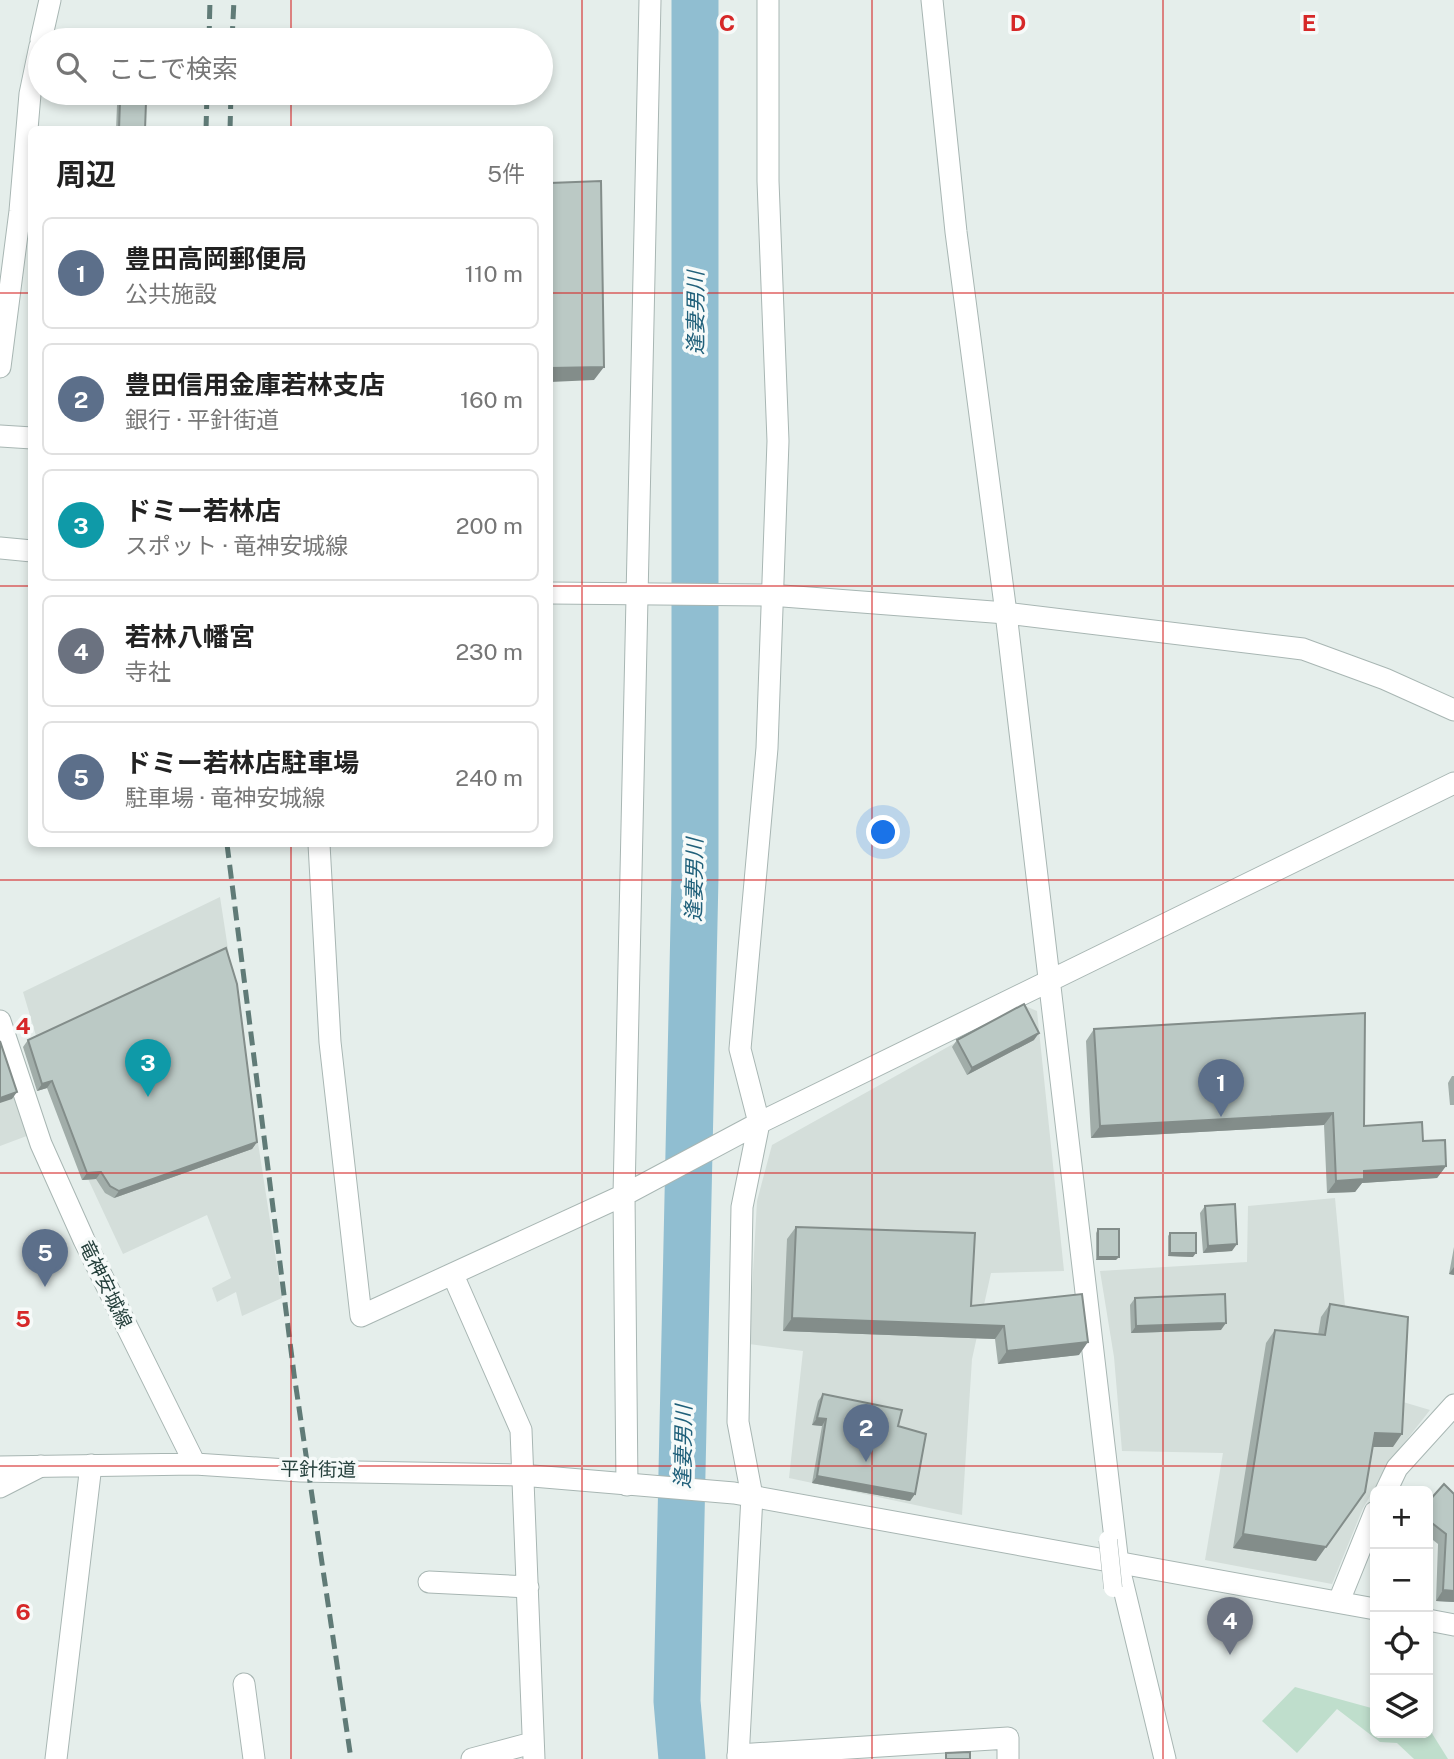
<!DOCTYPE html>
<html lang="ja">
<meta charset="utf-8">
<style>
body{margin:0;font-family:"Public Sans","Noto Sans JP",sans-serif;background:#f2f2f2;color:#222}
.controls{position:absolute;right:21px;bottom:21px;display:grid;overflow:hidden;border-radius:10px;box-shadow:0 4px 10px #0003}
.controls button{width:63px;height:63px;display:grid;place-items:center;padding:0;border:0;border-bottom:2px solid #e0e0e0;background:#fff;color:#222;font:35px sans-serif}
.you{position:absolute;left:884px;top:833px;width:24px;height:24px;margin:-18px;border:5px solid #fff;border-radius:50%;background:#1a73e8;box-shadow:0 0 0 10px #1a73e833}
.badge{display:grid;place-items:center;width:46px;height:46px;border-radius:50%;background:#7d5740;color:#fff;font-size:23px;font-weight:700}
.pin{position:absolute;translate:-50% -58px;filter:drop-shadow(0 2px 4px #0008)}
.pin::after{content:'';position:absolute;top:37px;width:24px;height:21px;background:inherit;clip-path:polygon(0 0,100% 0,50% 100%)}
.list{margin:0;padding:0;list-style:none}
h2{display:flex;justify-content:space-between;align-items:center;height:91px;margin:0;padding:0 28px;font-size:30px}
h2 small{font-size:23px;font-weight:400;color:#767676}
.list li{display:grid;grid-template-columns:46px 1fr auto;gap:21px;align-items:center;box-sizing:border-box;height:112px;margin:0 14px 14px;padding:0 14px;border:2px solid #e0e0e0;border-radius:10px}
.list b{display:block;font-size:26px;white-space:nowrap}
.list p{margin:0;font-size:23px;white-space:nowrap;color:#767676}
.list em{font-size:23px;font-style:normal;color:#767676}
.icon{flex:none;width:38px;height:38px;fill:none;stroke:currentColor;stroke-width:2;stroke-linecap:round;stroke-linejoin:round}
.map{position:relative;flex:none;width:1454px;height:1759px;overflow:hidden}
.search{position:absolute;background:#fff;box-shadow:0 4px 10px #0003;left:28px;top:28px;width:525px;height:77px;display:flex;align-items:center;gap:18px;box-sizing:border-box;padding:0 24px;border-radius:38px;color:#767676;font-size:26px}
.panel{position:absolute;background:#fff;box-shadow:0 4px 10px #0003;left:28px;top:126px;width:525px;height:721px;border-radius:10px}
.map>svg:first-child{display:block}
</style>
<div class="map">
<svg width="1454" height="1759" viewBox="0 0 1454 1759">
<rect width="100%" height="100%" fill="#e5eeeb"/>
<!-- built -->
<path fill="#d4deda" d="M220,897L282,1298L242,1316L236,1292L217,1302L212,1288L231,1278L207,1215L123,1254L62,1123L23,992Z
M1023,1005L1037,1011L1064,1271L991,1273L972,1359L962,1515L789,1478L803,1351L749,1344L757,1201L772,1145Z
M0,1042L32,1134L0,1146Z
M1335,1198L1346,1317L1403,1402L1430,1410L1394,1456L1363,1508L1332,1584L1205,1560L1223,1453L1122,1451L1114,1357L1100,1271L1247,1262L1248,1206Z"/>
<!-- green -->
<path fill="#bfdecc" d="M1295,1687L1375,1709V1733H1428V1727L1448,1759H1414L1397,1743L1380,1742L1337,1709L1297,1753L1262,1721Z"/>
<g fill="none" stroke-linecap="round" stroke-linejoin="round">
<!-- river -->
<path stroke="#90bed1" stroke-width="47" d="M682,1759L677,1701L695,877V0"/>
<defs>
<path id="minor" d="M932,0L956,232L1006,613L1118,1564L1165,1759
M41,40L50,0
M0,367L20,211L30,94L40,46
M0,436L32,438
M1006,613L1303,649L1385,679L1454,710
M319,844L330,1042L361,1316L624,1195L759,1123L1454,783
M453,1275L521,1430L534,1759
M627,1485L624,1195L650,0
M0,1487L41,1466
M1386,1491L1397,1468L1454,1405
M752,1496L738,1422L742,1207L759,1123L740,1049L767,748L778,441L768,181V0
M429,1582L528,1587
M1339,1601L1375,1512
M244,1684L254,1759
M738,1755L1008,1738V1759
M472,1759L532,1743"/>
<path id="tertiary" d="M0,548L32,551
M550,593L770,595L1006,613
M0,1021L41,1144L84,1240L195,1464
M0,1467L195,1464L301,1471L521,1475L734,1493L1375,1609
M1428,1620L1454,1625
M56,1759L91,1465
M738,1759L752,1496"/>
</defs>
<!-- minor casing -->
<use href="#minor" stroke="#a8b6b3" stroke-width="23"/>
<!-- tertiary casing -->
<use href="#tertiary" stroke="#a8b6b3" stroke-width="23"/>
<!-- minor -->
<use href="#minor" stroke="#fff" stroke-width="21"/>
<!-- tertiary -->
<use href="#tertiary" stroke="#fff" stroke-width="21"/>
<!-- rail -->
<path stroke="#607b77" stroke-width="5" stroke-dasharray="14 7" stroke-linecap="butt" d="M209,40L210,0
M232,40L234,0
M206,130L207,93
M230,130L231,93
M227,844L294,1374L351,1759"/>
<defs>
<path id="pedestrian-bridge" d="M1108,1540L1113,1588"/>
</defs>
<!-- pedestrian-bridge casing -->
<use href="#pedestrian-bridge" stroke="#a8b6b3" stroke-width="19" stroke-linecap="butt"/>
<!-- pedestrian-bridge -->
<use href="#pedestrian-bridge" stroke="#fff" stroke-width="18"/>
</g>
<!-- wall -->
<path fill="#a1ada9" d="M120,101L145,130H116L117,105Z
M1365,1013L1364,1126L1423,1141L1446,1166L1437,1178L1362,1183L1355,1192L1327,1193L1324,1125L1091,1138L1086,1041L1094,1029Z
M28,1040L257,1142L252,1149L114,1198L105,1193L96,1179L82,1180L47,1088L37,1091L23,1047Z
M957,1040H1034L967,1075L952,1047Z
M1452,1076H1454V1105H1450L1448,1083Z
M1205,1206L1232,1251L1203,1253L1200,1213Z
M796,1227L971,1306L1079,1355L998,1364L995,1339L783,1331L787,1239Z
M1098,1229L1116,1260H1096V1233Z
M1170,1233L1193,1257L1168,1256V1236Z
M1454,1247V1275L1449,1274Z
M1135,1298L1221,1330L1131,1333L1130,1305Z
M1330,1304L1393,1447H1372L1316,1561L1233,1548L1266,1343L1275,1330L1318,1335L1321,1317Z
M823,1394L898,1426L915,1494L910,1501L812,1483L822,1426L812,1425L818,1401Z
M1454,1494V1602L1436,1601L1438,1544L1428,1536V1502Z"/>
<!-- shaded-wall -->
<path fill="#838d8a" d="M604,367L594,380L550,382V368Z
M1039,1033L1034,1040L967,1075L972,1068Z
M52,1081L47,1088L37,1091L42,1084Z
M17,1092L12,1099L0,1103V1098Z
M1333,1113L1324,1125L1091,1138L1100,1126Z
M257,1142L252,1149L114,1198L119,1191Z
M1446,1166L1437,1178L1362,1183L1355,1192L1327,1193L1336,1181L1364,1171Z
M101,1172L96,1179L82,1180L87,1173Z
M1237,1244L1232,1251L1203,1253L1208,1246Z
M1170,1253H1196L1193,1257L1168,1256Z
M1098,1257H1119L1116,1260H1096Z
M1454,1267V1275L1449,1274Z
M792,1318L1004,1326L995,1339L783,1331Z
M1226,1323L1221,1330L1131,1333L1136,1326Z
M1088,1342L1079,1355L998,1364L1007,1351Z
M817,1418L826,1419L822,1426L812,1425Z
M1375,1433L1402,1434L1393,1447H1365Z
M817,1476L915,1494L910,1501L812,1483Z
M1365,1492L1316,1561L1233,1548L1243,1534Z
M1443,1590L1454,1591V1602L1436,1601Z"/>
<!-- building -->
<path fill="#bbc9c5" stroke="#838d8a" stroke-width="2" d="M120,101L146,102L145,130H119Z
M601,181L604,367L550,368V183Z
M226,948L237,984L257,1142L119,1191L110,1186L101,1172L87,1173L52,1081L42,1084L28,1040Z
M1024,1004L1039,1033L972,1068L957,1040Z
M1365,1013L1364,1126L1422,1122L1423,1141L1445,1140L1446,1166L1364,1171V1179L1336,1181L1333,1113L1100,1126L1094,1029Z
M0,1041L17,1092L0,1098Z
M1235,1204L1237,1244L1208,1246L1205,1206Z
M796,1227L975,1233L971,1306L1082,1294L1088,1342L1007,1351L1004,1326L792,1318Z
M1098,1229H1119V1257H1098Z
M1170,1233H1196V1253H1170Z
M1225,1294L1226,1323L1136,1326L1135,1298Z
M1330,1304L1408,1317L1402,1434L1375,1433L1365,1492L1326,1547L1243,1534L1275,1330L1325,1335Z
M823,1394L902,1410L898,1426L926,1434L915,1494L817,1476L826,1419L817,1418Z
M1444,1484L1454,1494V1591L1443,1590L1446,1534L1428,1520V1502Z
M970,1752V1759H946V1753Z"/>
<!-- grid -->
<path fill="none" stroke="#d62828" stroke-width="2" stroke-opacity="0.55" d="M291,0V40M582,0V1759M872,0V1759M1163,0V1759M291,93V130M0,293H32M550,293H1454M0,586H32M550,586H1454M291,844V1759M0,880H1454M0,1173H1454M0,1466H1454"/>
<g text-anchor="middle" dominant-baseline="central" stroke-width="7" stroke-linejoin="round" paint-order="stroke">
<!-- street labels -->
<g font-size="19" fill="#25403c" stroke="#f6faf9">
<text transform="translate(106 1284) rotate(64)">竜神安城線</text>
<text transform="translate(318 1469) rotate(1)">平針街道</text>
</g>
<!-- water labels -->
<g font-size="21" font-style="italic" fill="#20607a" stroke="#f6faf9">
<text transform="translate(695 313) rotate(-90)">逢妻男川</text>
<text transform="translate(694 880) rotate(-89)">逢妻男川</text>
<text transform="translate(683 1447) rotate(-89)">逢妻男川</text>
</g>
</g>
<g font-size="23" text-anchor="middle" font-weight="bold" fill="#d62828" stroke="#f6faf9" stroke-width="7" stroke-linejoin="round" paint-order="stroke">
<text x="727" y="31">C</text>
<text x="1018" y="31">D</text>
<text x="1309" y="31">E</text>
<text x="23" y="1034">4</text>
<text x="23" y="1327">5</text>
<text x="23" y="1620">6</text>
</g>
</svg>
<div class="controls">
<button>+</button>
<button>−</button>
<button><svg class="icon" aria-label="locate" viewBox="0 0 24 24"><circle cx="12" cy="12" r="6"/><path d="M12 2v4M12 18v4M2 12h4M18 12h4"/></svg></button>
<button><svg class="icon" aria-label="layers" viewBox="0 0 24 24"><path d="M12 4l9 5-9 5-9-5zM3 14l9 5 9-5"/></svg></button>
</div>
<div class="you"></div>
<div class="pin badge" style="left:1221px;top:1117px;background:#5c6f8a">1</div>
<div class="pin badge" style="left:866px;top:1462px;background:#5c6f8a">2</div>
<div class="pin badge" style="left:148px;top:1097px;background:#0f9aa8">3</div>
<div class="pin badge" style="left:1230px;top:1655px;background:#6b7280">4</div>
<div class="pin badge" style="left:45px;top:1287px;background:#5c6f8a">5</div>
<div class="search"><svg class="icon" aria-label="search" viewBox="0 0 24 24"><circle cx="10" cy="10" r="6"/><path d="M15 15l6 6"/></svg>ここで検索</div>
<section class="panel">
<h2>周辺<small>5件</small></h2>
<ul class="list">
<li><span class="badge" style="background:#5c6f8a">1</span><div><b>豊田高岡郵便局</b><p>公共施設</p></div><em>110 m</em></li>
<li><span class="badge" style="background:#5c6f8a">2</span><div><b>豊田信用金庫若林支店</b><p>銀行 · 平針街道</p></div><em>160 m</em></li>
<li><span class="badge" style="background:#0f9aa8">3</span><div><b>ドミー若林店</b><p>スポット · 竜神安城線</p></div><em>200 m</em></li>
<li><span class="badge" style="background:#6b7280">4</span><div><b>若林八幡宮</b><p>寺社</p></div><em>230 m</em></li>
<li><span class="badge" style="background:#5c6f8a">5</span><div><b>ドミー若林店駐車場</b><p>駐車場 · 竜神安城線</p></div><em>240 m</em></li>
</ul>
</section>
</div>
